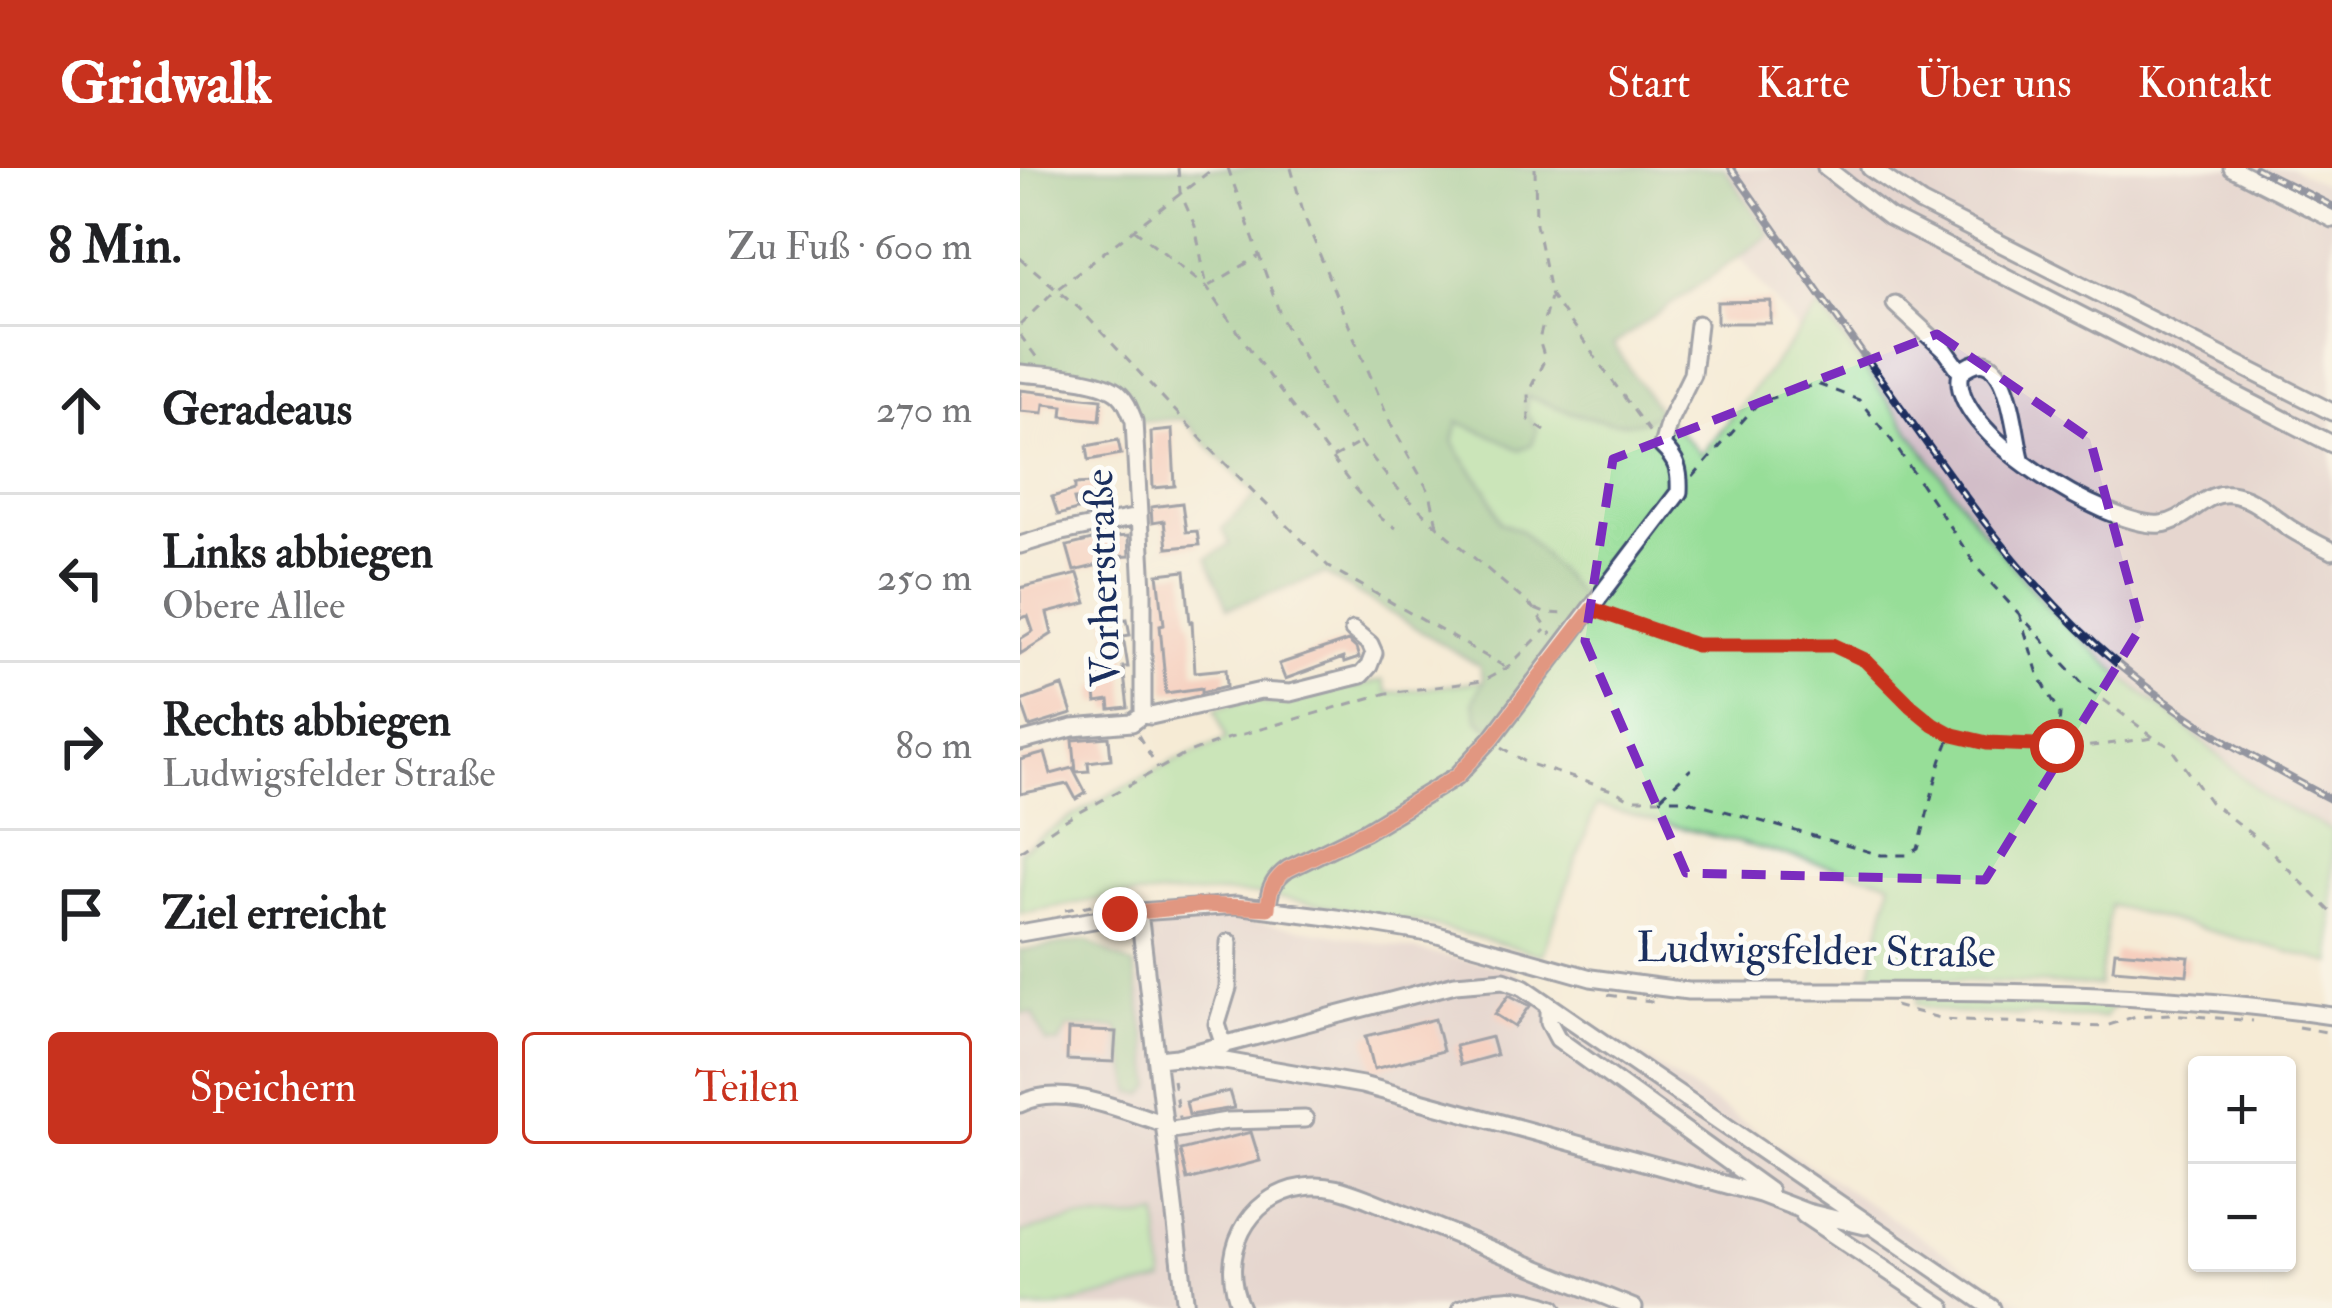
<!DOCTYPE html>
<html lang="de">
<meta charset="utf-8">
<style>
body{margin:0;font-family:"IM FELL Double Pica",serif;background:#f2f2f2;color:#202124}
.controls{position:absolute;right:36px;bottom:36px;display:grid;overflow:hidden;border-radius:12px;box-shadow:0 3px 9px #0004}
.controls button{width:108px;height:108px;display:grid;place-items:center;padding:0;border:0;border-bottom:3px solid #e0e0e0;background:#fff;color:#202124;font:60px sans-serif}
.stop{position:absolute;width:36px;height:36px;margin:-27px;border:9px solid #c8321e;border-radius:50%;background:#fff}
.stop.end{background:#c8321e;border-color:#fff;box-shadow:0 3px 12px #0008}
.list{margin:0;padding:0;list-style:none}
h2{display:flex;justify-content:space-between;align-items:center;height:156px;margin:0;padding:0 48px;font-size:51px}
h2 small{font-size:39px;font-weight:400;color:#757577}
.list li{display:grid;grid-template-columns:78px 1fr auto;gap:36px;align-items:center;box-sizing:border-box;height:168px;padding:0 48px;border-top:3px solid #e0e0e0}
.list b{display:block;font-size:45px;white-space:nowrap}
.list p{margin:0;font-size:39px;white-space:nowrap;color:#757577}
.list em{font-size:39px;font-style:normal;color:#757577}
.actions{display:flex;gap:24px;padding:36px 48px}
.actions a{flex:1;padding:27px 0;border:3px solid #c8321e;border-radius:12px;text-align:center;font-size:42px;color:#c8321e}
.actions .main{background:#c8321e;color:#fff}
.icon{flex:none;width:66px;height:66px;fill:none;stroke:currentColor;stroke-width:2;stroke-linecap:round;stroke-linejoin:round}
.map{position:relative;flex:none;width:1312px;height:1140px;overflow:hidden}
header{display:flex;align-items:center;gap:72px;box-sizing:border-box;height:168px;padding:0 60px;background:#c8321e;color:#fff}
header strong{font-size:57px}
nav{display:flex;gap:66px;margin-inline-start:auto;font-size:42px}
main{display:flex}
aside{flex:1;background:#fff}
.map>svg:first-child{display:block}
</style>
<header>
<strong>Gridwalk</strong>
<nav><a>Start</a><a>Karte</a><a>Über uns</a><a>Kontakt</a></nav>
</header>
<main>
<aside>
<h2>8 Min.<small>Zu Fuß · 600 m</small></h2>
<ul class="list">
<li><svg class="icon" aria-label="ahead" viewBox="0 0 24 24"><path d="M12 20V5M6 11l6-6 6 6"/></svg><div><b>Geradeaus</b></div><em>270 m</em></li>
<li><svg class="icon" aria-label="left" viewBox="0 0 24 24"><path d="M17 20v-9H6M10 6l-5 5 5 5"/></svg><div><b>Links abbiegen</b><p>Obere Allee</p></div><em>250 m</em></li>
<li><svg class="icon" aria-label="right" viewBox="0 0 24 24"><path d="M7 20v-9h11M14 6l5 5-5 5"/></svg><div><b>Rechts abbiegen</b><p>Ludwigsfelder Straße</p></div><em>80 m</em></li>
<li><svg class="icon" aria-label="arrive" viewBox="0 0 24 24"><path d="M6 21V4h12l-3 4 3 4H6"/></svg><div><b>Ziel erreicht</b></div></li>
</ul>
<div class="actions"><a class="main">Speichern</a><a>Teilen</a></div>
</aside>
<div class="map">
<svg width="1312" height="1140" viewBox="0 0 1312 1140">
<rect width="100%" height="100%" fill="#fdfcf7"/>
<filter id="ink" filterUnits="userSpaceOnUse"><feTurbulence type="fractalNoise" baseFrequency=".00833" numOctaves="2"/><feDisplacementMap in="SourceGraphic" scale="24" xChannelSelector="R" yChannelSelector="G"/><feConvolveMatrix kernelMatrix="1 2 1 2 8 2 1 2 1" color-interpolation-filters="sRGB"/></filter>
<filter id="wash" filterUnits="userSpaceOnUse"><feTurbulence type="fractalNoise" baseFrequency=".004" numOctaves="4" result="noise"/><feDisplacementMap in="SourceGraphic" scale="48" xChannelSelector="R" yChannelSelector="G"/><feGaussianBlur stdDeviation="2.7" result="paint"/><feColorMatrix in="noise" values="0 0 0 0 0 0 0 0 0 0 0 0 0 0 0 0 0 1.4 0 .05"/><feComposite in="paint" operator="in"/></filter>
<g filter="url(#wash)">
<rect width="100%" height="100%" fill="#f5ebd6"/>
<!-- industrial -->
<path fill="#d2bdc8" d="M650,0H1271L1312,21V678L1064,517L788,176Z
M182,750L215,751L312,766L484,799L1011,1140H0V831L121,824L114,759L154,751Z"/>
<!-- green -->
<path fill="#97de98" stroke="#59867b" stroke-width="3" d="M800,139L957,356L1029,441L1107,513L1155,550L1248,631L1312,663V795L1090,737L1079,818L850,809L871,714L576,638L522,787L406,756L241,727L203,725L91,729L0,745V683C64,639 133,599 206,571L196,540L234,529L247,536L324,516L333,520L362,512L367,525L463,513L453,534L458,551L468,559L503,364L481,354L467,322L442,289L433,272L438,253L478,270L500,282L506,244V228L559,247L621,253L639,243L681,286Z
M898,829L1097,833L1084,850L933,845L898,836Z
M138,1047L144,1113L33,1140H0V1065L56,1051H111Z"/>
<!-- forest -->
<path fill="#79bd80" stroke="#4a766f" stroke-width="3" d="M0,0H704L750,67L593,177L639,243C633,247 628,251 622,253C588,262 538,239 506,228V244L517,262L512,276L499,282L478,270L438,254L433,273L442,289L467,322L481,354L503,364L572,441L473,559H468L458,551L453,534L463,513L459,498L305,406L208,440L187,390L210,376L202,361L236,327L162,251L118,253C115,244 112,232 107,224C92,203 25,202 0,199Z
M67,772L114,798L133,918L125,927L113,925L98,860L48,859L39,875H27L13,845H0V783Z"/>
<g id="blocks">
<!-- building -->
<path fill="#f6aca3" d="M751,133V155H697V134Z
M0,222L82,231L80,252L42,248L43,238L24,236L23,245L0,243Z
M152,262L155,318L133,320L131,264Z
M98,272L101,286L69,292L67,278Z
M73,315L74,329L54,331L57,342L38,347L32,329L55,322V316Z
M162,335L166,364L177,363L179,377L147,380L144,353L132,355L131,339Z
M108,368L109,388L77,390L79,397L54,403L47,378L80,370Z
M165,403L170,454L172,453L175,504L206,501L207,518L182,524V520L146,525L140,457L144,456L138,406Z
M58,406L67,435L27,445L32,466L0,486V471L13,463L8,448L0,450V420Z
M98,435L100,452L107,451L110,467L103,468L108,499H103L108,540L90,542L89,533L76,535L74,518L82,517L78,497L93,494L85,436Z
M328,473L336,480L339,490L324,495L323,490L265,511L259,496Z
M43,518L52,546L10,559L1,533Z
M89,569L91,591L68,594L69,603L56,604L53,572Z
M25,585L31,606L53,600L66,625L56,631L48,616L0,626V592Z
M1095,783L1169,789L1167,807L1093,801Z
M489,827L510,838L495,859L475,846Z
M415,851L423,883L354,901L346,868Z
M48,862L96,864L94,894L47,892Z
M471,869L476,887L440,897L435,878Z
M209,923L214,940L169,947L166,934Z
M231,964L240,993L167,1012L160,982Z"/>
</g>
</g>
<g filter="url(#ink)">
<use href="#blocks" fill-opacity="0" stroke="#3c4b70" stroke-width="3"/>
<g fill="none" stroke-linecap="round" stroke-linejoin="round">
<defs>
<path id="minor" d="M806,0L869,49L1312,276
M850,0L901,35L1312,244
M1212,0L1312,51
M875,136L926,183L941,204C925,262 1090,361 1141,356C1170,353 1185,319 1216,327C1237,332 1254,350 1271,361C1284,369 1298,376 1312,383
M941,204C989,163 994,266 1001,290
M0,205C26,208 80,209 99,226C107,233 110,243 114,253L123,422V547L131,548L241,523L270,525L341,507L349,498L354,485L350,476L333,462
M0,377L42,364L118,349
M0,574L53,560L112,555L123,547
M248,740C249,722 253,712 268,701L346,663L437,608L472,570L659,324C660,303 657,292 642,278L649,253L672,206L678,156
M119,744L166,1140
M0,765L119,744L216,737L316,750L414,766L571,810L668,823C883,824 1098,817 1312,848
M529,837V854L538,871L749,1023
M204,878L197,856L208,820L209,774
M157,889L435,816L460,814L484,812L503,819L564,861L972,1140
M138,891L157,889L205,893L342,917L740,1026L787,1044L845,1058
M0,936C41,914 103,943 145,956
M146,963L207,953L285,951
M784,1047L923,1140
M221,1140C197,1089 226,1027 284,1019C307,1015 327,1023 348,1031L614,1140
M441,1140C474,1128 502,1127 534,1140"/>
</defs>
<!-- minor casing -->
<use href="#minor" stroke="#3c4b70" stroke-width="21"/>
<!-- path -->
<path stroke="#3c4b70" stroke-width="3" stroke-dasharray="9 9" stroke-linecap="butt" d="M158,0L160,24L175,58L187,119L239,88
M208,0L261,149L311,238L374,317L418,359L513,440L532,467
M271,0L285,50L316,127L371,256L410,325L417,357
M515,0L516,56L531,128L630,265
M114,61L187,119L248,207L334,320L362,351L376,360
M0,90L59,140L189,279L309,399L487,500
M0,157L36,121L194,0
M0,167L20,194
M525,263L509,252L508,225L525,191L519,172L530,129
M313,290L336,277
M673,309L739,234L797,216L839,232L872,273L959,402L1064,517L1133,569
M515,441L525,445L547,446
M585,445L677,477H813L845,492L913,556L933,567L951,572L1064,579L1134,570L1151,579L1190,634L1244,676L1312,745
M999,445L1018,506L1040,545L1038,577
M118,567L138,600
M482,579L507,595L595,623L610,631H660L680,636L861,687H888L898,681C909,643 915,604 931,568
M641,629L671,601
M0,683L44,653L166,586L206,571L367,525L463,513L487,500L525,462
M45,742L77,736
M588,827L638,834
M875,838L923,851L1083,859L1116,848L1149,846L1233,853
M1278,859L1312,865
M153,912L159,950"/>
<!-- minor -->
<use href="#minor" stroke="#fff" stroke-width="15"/>
<defs>
<path id="rail" d="M711,0C767,79 823,159 880,238C940,323 999,407 1076,477C1147,542 1228,588 1312,632
M1236,0L1312,38"/>
</defs>
<!-- rail casing -->
<use href="#rail" stroke="#1b2f5e" stroke-width="8"/>
<!-- rail -->
<use href="#rail" stroke="#fdfcf7" stroke-width="3" stroke-dasharray="9" stroke-linecap="butt"/>
</g>
</g>
<g fill="none" stroke-linecap="round" stroke-linejoin="round" filter="url(#ink)">
<!-- route -->
<path stroke="#c8321e" stroke-width="15" d="M100,746L184,737L248,740C249,722 253,712 268,701L346,663L437,608L472,570L572,441L676,477H813L845,492L891,538L913,556L933,567L967,575L1037,578"/>
</g>
<!-- marked area -->
<path d="M0 0H1312V1140H0ZM917,166L1070,271L1121,459L965,712L666,705L565,473L593,291Z" fill="#f5ebd6" fill-opacity=".55" fill-rule="evenodd"/>
<path fill="none" stroke="#7b2cbf" stroke-width="9" stroke-dasharray="24 15" stroke-linejoin="round" d="M917,166L1070,271L1121,459L965,712L666,705L565,473L593,291Z"/>
<g text-anchor="middle" dominant-baseline="central" stroke-width="10" stroke-linejoin="round" paint-order="stroke">
<!-- street labels -->
<g font-size="42" fill="#1b2f5e" stroke="#fdfcf7">
<text transform="translate(83 410) rotate(-92)">Vorherstraße</text>
<text transform="translate(796 783) rotate(1)">Ludwigsfelder Straße</text>
</g>
</g>
</svg>
<div class="controls">
<button>+</button>
<button>−</button>
</div>
<div class="stop" style="left:1037px;top:578px"></div>
<div class="stop end" style="left:100px;top:746px"></div>
</div>
</main>
